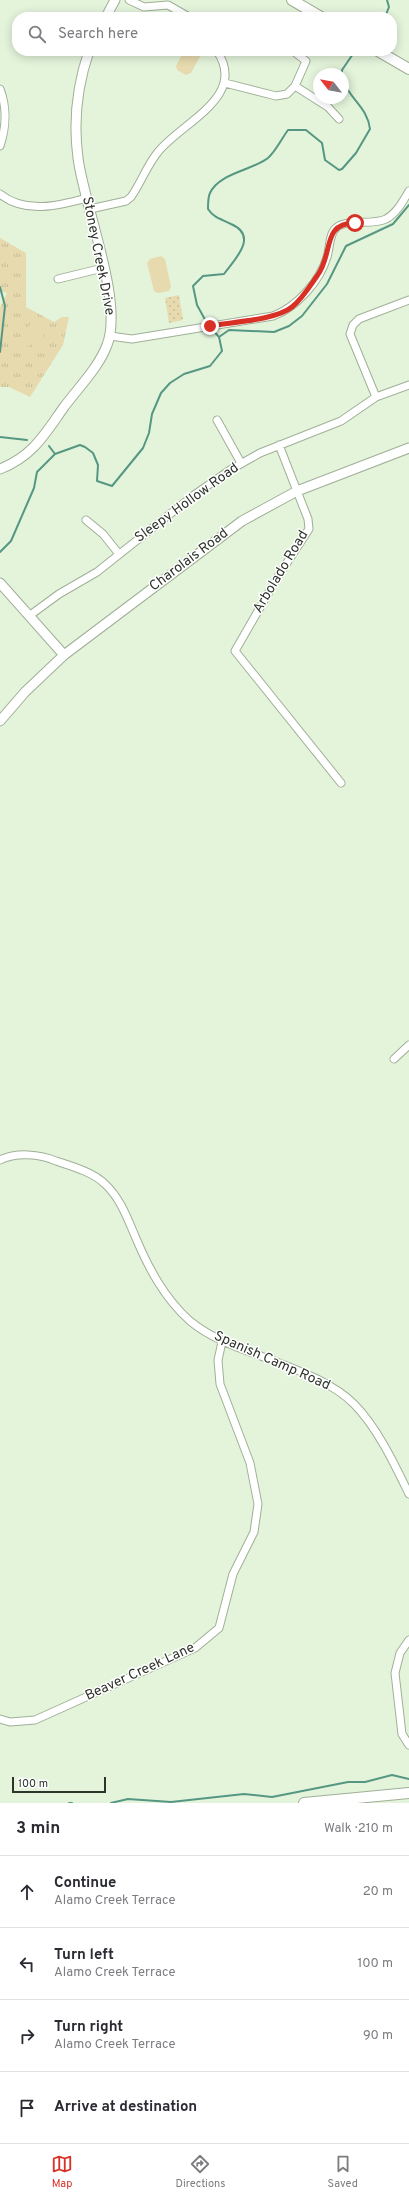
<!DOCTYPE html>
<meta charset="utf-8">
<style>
body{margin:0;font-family:Overpass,sans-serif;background:#f2f2f3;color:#2b2b33}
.compass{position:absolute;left:313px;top:68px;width:36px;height:36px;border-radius:50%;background:#fff;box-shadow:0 2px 10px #0003;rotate:301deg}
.scale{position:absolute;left:12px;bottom:10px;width:94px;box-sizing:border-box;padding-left:4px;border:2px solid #2e342b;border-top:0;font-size:11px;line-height:14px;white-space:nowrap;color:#2e342b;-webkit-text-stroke:3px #fff;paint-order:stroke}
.stop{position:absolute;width:12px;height:12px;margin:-9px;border:3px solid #d93025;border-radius:50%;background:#fff}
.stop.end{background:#d93025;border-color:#fff;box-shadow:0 1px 4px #0008}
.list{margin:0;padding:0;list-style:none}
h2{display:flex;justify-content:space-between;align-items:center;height:52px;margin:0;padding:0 16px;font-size:17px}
h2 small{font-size:13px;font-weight:400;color:#7c7c81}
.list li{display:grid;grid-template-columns:26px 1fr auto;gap:12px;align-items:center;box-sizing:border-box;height:72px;padding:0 16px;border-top:1px solid #e1e1e2}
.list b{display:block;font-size:15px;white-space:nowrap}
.list p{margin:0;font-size:13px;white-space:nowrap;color:#7c7c81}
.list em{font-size:13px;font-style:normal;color:#7c7c81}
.icon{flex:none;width:22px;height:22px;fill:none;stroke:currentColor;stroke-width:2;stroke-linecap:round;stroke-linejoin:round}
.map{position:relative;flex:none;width:409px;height:1803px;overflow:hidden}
.search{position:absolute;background:#fff;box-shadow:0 2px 10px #0003;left:12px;right:12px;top:12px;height:44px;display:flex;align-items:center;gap:10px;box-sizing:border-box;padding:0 14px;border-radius:16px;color:#7c7c81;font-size:15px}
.sheet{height:340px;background:#fff}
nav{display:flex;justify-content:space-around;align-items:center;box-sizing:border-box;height:56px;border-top:1px solid #e1e1e2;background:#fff;font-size:11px;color:#7c7c81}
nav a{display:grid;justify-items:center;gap:2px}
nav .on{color:#d93025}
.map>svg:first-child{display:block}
</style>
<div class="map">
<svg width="409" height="1803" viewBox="0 0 409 1803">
<defs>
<pattern id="grass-tufts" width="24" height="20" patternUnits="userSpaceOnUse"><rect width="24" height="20" fill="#e6daae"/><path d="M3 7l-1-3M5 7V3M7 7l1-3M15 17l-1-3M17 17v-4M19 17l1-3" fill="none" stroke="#c6bc96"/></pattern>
<pattern id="park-dots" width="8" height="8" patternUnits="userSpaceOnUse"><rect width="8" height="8" fill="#e6daae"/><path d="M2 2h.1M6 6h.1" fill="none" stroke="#c6bc96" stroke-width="1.8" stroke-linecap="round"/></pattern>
</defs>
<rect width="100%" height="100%" fill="#e4f4db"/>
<!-- grass -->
<path fill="url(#grass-tufts)" d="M0,238L26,253V307L54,322L62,317H69L63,345L30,397L9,387H0V307L7,293L0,291Z"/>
<!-- park -->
<path fill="url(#park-dots)" d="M179,295L183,320L169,323L165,298Z"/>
<!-- garden -->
<path fill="#e6daae" d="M184,51H203L191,73L186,75L177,70L176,66Z
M161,256L165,259L171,287L169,291L158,293L154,291L147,263L150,259Z
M31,324L39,326L44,333L42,341L26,347L21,343L26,329Z"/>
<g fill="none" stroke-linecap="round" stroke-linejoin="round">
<!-- stream -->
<path stroke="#569783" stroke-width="2" d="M385,17L389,7L387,0
M342,74V70L355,51
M0,287L5,306L0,352
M208,325L197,305L193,286L203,276L224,274C235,259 259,236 231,224C221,219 214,218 208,209C208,204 208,197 210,193C219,173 253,170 268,158C276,151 282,138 288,130H306L322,143L325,160L339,170L342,169L356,153L370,129C368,107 347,98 343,77
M219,337L229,330L274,332L289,326L302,316L327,284L346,246L393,224L409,205
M0,437L27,440
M49,446L55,454
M0,552L11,541L34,488L37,472L55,454L80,445L85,447L93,453L98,465L97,481L112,486L143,448L149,433L152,414L161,393L170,383L184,374L210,366L222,351L219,337L211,328
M69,1803H72
M111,1803L128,1799L171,1802L244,1794L272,1797L348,1782H365L392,1775L409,1779"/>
<defs>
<path id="minor" d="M129,0L144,7L168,5L189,17
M225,83L276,96L287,94L295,86L306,61L293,51
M295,86L328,107L339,119
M0,89C7,107 6,128 0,146
M0,194C25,214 58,206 87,198
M90,209L126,201L131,197C141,183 147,165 158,152C182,122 248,97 217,51
M58,279L103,268
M110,336L132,339L273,316C297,307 320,281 327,257C330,248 329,234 336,228C346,218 372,226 386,219C397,213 403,201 409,191
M376,397L350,334L353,325L359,319L409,300
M217,420L241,463
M279,445L308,519L309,529L277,578L235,651L341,783
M86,520L103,534L119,554
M29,616L59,594L97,572L194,495L230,470L260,453L341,421L376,397L409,385
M394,1059L409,1045
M0,1160C16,1152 40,1154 56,1161C71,1166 93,1172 105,1184C120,1198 127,1217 135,1236C148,1267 164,1298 190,1321C213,1340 242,1349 269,1359C297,1370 332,1382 354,1404C377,1427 395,1465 409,1494
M409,1640L400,1653L395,1673L402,1734L409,1745
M0,1719L10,1722L35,1720L195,1648L219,1628L233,1574L254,1532L258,1504L250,1463L220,1384L218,1360L222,1342"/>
<path id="tertiary" d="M106,17L115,0
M0,469C33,456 45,434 64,407C78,388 99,367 107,345C124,302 84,206 78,158C73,121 77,86 89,51
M0,583L64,655
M0,721L25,692L64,655L242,521L297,491L409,448"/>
<path id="secondary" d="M292,0L321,17
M378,51L409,69
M304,1803L409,1793"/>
</defs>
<!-- minor casing -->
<use href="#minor" stroke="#a0af97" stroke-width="9"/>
<!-- tertiary casing -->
<use href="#tertiary" stroke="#a0af97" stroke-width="11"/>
<!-- secondary casing -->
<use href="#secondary" stroke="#a0af97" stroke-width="12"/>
<!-- minor -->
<use href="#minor" stroke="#fff" stroke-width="7"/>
<!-- tertiary -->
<use href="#tertiary" stroke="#fff" stroke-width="9"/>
<!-- secondary -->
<use href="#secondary" stroke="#fff" stroke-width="10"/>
</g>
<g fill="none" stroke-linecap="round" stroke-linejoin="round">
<!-- route -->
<path stroke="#d93025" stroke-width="5" d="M210,326C232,322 276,320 292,307C302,299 310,286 317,276C334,254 321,223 355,223"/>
</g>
<g text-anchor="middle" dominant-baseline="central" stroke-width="3" stroke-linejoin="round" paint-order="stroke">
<!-- street labels -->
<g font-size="14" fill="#2e342b" stroke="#fff">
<text transform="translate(98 256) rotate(79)">Stoney Creek Drive</text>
<text transform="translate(187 503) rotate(-36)">Sleepy Hollow Road</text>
<text transform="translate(189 560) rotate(-37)">Charolais Road</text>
<text transform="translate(281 572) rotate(-59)">Arbolado Road</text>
<text transform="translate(272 1361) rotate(24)">Spanish Camp Road</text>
<text transform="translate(140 1672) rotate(-25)">Beaver Creek Lane</text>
</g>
</g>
</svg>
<svg class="compass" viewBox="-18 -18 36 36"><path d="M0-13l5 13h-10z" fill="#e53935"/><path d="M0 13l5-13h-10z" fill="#7c7c81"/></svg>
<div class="scale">100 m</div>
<div class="stop" style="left:355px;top:223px"></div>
<div class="stop end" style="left:210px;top:326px"></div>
<div class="search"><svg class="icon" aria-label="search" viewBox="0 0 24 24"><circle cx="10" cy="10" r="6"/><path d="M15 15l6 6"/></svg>Search here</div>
</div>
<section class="sheet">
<h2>3 min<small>Walk · 210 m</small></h2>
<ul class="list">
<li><svg class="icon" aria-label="ahead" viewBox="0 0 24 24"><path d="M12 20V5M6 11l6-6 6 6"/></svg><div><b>Continue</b><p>Alamo Creek Terrace</p></div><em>20 m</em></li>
<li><svg class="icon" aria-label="left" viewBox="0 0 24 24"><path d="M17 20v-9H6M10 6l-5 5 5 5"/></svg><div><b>Turn left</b><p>Alamo Creek Terrace</p></div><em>100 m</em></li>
<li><svg class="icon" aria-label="right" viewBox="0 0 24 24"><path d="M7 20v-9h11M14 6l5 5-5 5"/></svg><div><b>Turn right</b><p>Alamo Creek Terrace</p></div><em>90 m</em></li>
<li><svg class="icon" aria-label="arrive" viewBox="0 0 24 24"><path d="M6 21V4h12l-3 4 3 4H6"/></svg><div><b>Arrive at destination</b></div></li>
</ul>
</section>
<nav>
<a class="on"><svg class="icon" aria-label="map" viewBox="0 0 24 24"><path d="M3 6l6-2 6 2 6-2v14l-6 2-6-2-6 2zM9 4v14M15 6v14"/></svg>Map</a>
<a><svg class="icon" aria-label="directions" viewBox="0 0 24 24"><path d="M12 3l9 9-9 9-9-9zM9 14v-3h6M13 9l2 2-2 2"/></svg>Directions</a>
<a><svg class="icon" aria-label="saved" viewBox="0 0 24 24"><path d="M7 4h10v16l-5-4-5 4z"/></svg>Saved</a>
</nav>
